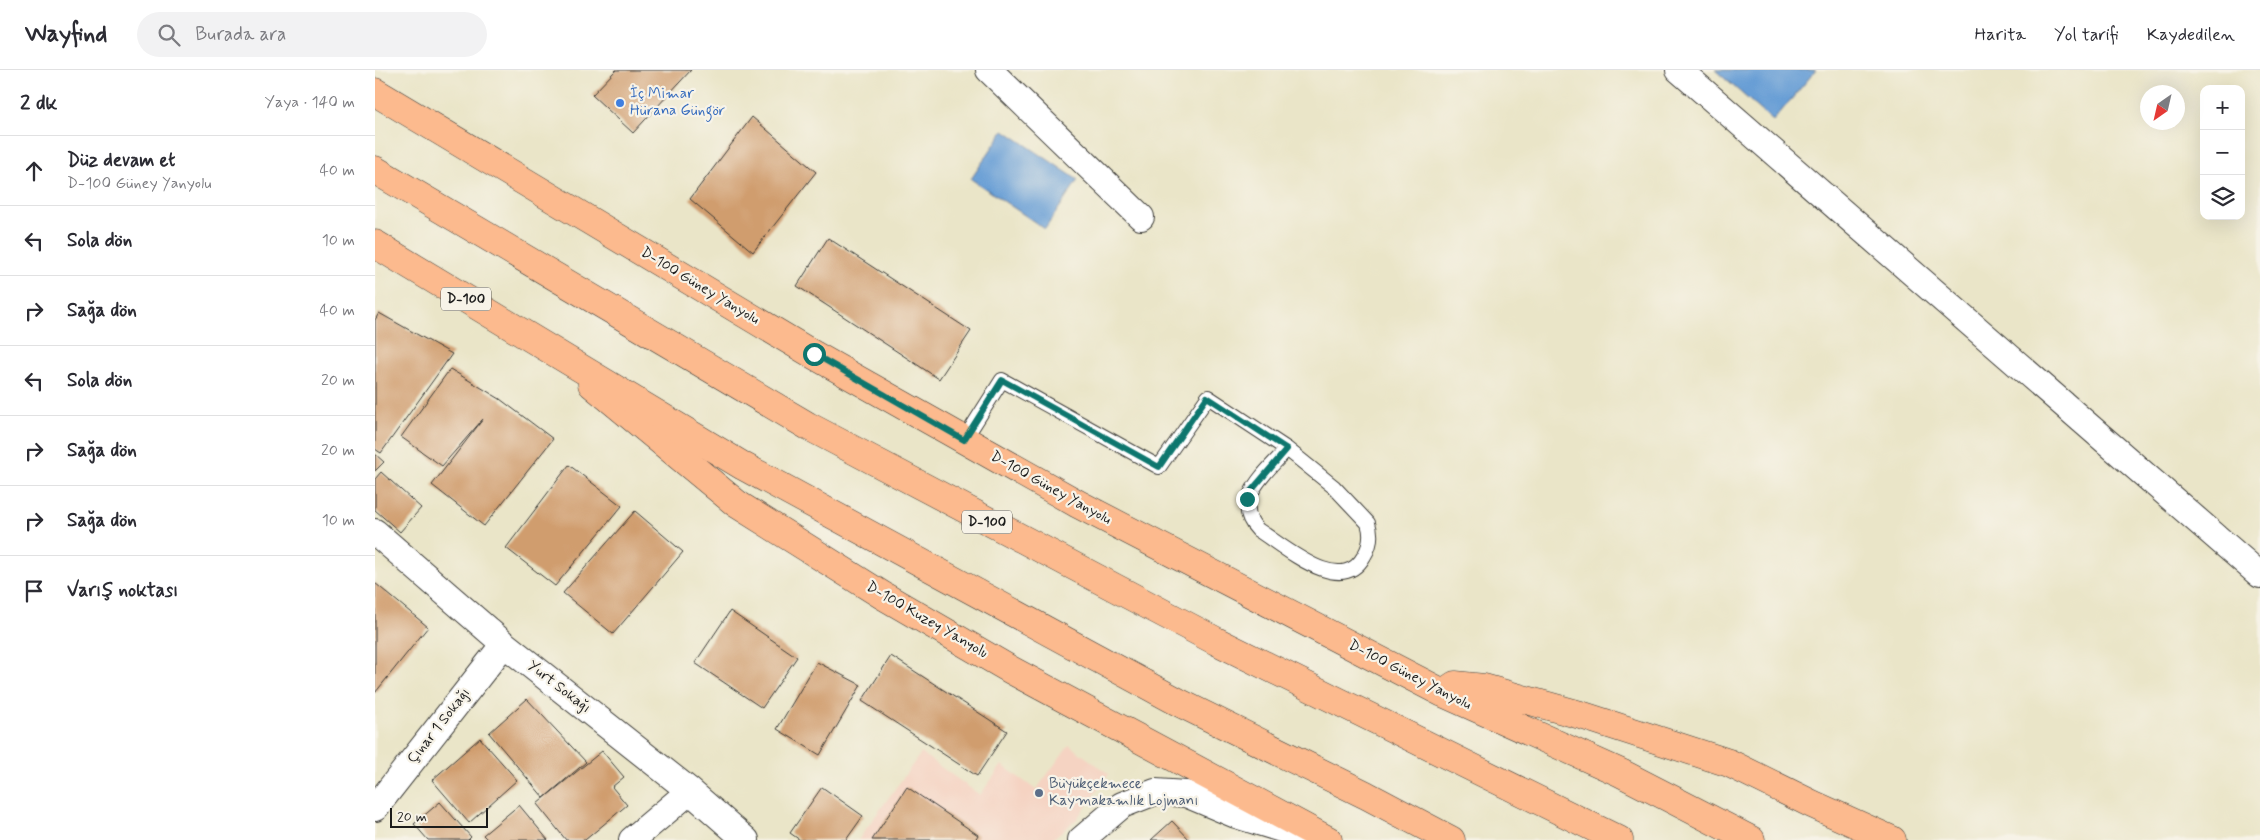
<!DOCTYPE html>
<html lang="tr">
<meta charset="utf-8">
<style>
body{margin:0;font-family:Mynerve,sans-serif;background:#f2f2f3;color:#2b2b33}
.controls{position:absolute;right:15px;top:15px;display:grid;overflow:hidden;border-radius:10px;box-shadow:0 5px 20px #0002}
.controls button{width:45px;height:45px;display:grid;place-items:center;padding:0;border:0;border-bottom:1px solid #e1e1e2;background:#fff;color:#2b2b33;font:25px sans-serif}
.compass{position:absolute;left:1765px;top:15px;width:45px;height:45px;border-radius:50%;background:#fff;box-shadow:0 5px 20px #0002;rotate:214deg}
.scale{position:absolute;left:15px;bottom:12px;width:98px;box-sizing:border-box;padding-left:5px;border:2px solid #1c1c1c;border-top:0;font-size:14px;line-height:18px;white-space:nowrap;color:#1c1c1c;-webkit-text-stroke:4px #f7f3e8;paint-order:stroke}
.stop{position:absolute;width:15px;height:15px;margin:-11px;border:4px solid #0f766e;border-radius:50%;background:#fff}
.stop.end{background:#0f766e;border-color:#fff;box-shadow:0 1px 5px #0008}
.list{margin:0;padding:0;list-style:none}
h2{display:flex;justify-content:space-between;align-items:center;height:65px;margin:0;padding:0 20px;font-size:21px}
h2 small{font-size:16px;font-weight:400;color:#7c7c81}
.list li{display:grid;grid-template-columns:32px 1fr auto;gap:15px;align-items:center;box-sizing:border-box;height:70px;padding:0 20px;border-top:1px solid #e1e1e2}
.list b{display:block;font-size:19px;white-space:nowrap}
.list p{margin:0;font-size:16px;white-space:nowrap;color:#7c7c81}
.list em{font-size:16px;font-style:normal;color:#7c7c81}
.icon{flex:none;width:28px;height:28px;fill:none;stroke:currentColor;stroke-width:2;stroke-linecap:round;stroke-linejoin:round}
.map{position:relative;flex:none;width:1885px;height:770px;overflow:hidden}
header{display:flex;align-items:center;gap:30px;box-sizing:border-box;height:70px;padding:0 25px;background:#fff;border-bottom:1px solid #e1e1e2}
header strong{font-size:24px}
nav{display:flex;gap:28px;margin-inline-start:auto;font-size:18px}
.search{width:350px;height:45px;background:#f2f2f3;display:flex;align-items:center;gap:12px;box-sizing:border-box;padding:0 18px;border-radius:28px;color:#7c7c81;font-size:19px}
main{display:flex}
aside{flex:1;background:#fff}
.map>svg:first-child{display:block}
</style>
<header>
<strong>Wayfind</strong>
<div class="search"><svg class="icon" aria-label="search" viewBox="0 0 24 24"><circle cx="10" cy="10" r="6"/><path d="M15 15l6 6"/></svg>Burada ara</div>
<nav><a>Harita</a><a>Yol tarifi</a><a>Kaydedilen</a></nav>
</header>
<main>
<aside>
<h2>2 dk<small>Yaya · 140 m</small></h2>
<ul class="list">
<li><svg class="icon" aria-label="ahead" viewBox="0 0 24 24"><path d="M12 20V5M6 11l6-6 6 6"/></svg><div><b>Düz devam et</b><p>D-100 Güney Yanyolu</p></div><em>40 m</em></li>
<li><svg class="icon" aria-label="left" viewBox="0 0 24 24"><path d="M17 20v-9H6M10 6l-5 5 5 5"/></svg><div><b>Sola dön</b></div><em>10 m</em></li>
<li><svg class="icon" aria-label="right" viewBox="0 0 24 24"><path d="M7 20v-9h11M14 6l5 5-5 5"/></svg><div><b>Sağa dön</b></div><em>40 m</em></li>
<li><svg class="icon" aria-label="left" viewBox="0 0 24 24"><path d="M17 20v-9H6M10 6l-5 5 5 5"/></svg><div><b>Sola dön</b></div><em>20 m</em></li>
<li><svg class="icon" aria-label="right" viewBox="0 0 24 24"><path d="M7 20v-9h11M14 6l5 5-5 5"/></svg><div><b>Sağa dön</b></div><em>20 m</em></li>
<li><svg class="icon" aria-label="right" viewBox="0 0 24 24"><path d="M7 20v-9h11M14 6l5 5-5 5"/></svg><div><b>Sağa dön</b></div><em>10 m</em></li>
<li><svg class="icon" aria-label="arrive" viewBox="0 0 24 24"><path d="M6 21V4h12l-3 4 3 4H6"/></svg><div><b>Varış noktası</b></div></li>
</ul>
</aside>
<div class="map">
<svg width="1885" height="770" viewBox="0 0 1885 770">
<rect width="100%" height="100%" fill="#f7f3e8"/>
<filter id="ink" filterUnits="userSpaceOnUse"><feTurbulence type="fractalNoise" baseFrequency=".02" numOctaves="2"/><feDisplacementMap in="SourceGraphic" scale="10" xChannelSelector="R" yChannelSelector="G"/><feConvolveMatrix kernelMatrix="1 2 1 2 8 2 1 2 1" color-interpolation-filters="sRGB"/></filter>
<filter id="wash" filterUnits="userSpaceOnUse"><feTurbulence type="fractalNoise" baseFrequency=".0096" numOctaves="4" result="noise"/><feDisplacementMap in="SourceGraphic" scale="20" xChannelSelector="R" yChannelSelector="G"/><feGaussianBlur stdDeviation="1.12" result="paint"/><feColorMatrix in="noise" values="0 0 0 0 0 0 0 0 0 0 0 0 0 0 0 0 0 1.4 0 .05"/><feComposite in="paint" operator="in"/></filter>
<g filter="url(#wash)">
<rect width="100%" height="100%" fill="#eae5c8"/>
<!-- built -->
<path fill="#f5d3c2" d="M694,675L734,704L701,750L676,770H483L546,683L605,725L627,695L661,720Z"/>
<!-- water -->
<path fill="#689ed5" stroke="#425d78" d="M1340,0H1441L1398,51Z
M629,60L703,110L670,159L596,109Z"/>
<g id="blocks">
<!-- building -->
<path fill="#d09d6e" d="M241,0H316L258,63L217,25Z
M377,47L441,102L378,182L315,129Z
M453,168L596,261L564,309L422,216Z
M4,243L77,284L6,383L0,379V250Z
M75,299L125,329L178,369L109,456L57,415L108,349L67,396L26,367Z
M0,384L9,392L0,401Z
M194,395L247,436L180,516L131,478Z
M6,402L46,438L25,462L0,440V409Z
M260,441L308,482L238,564L188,523Z
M0,513L53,557L0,623Z
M355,541L422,587L387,638L320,593Z
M516,586L632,661L602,706L487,631Z
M442,592L486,615L445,685L402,659Z
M152,629L211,692L169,728L114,663Z
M105,668L142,710L94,753L57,710Z
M227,681L249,707L237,717L252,735L210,770H191L162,734Z
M447,717L488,746L471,770H425L415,763Z
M532,717L603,765L600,770H497Z
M65,732L96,767L93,770H53L39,754Z
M144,735L173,770H113L108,765Z
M797,751L815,770H776Z"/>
</g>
</g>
<g filter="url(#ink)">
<use href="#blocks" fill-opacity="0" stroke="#3b3a36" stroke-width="1"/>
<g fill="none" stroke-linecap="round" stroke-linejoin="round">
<defs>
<path id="lane" d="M589,370L627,310L784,397L833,327L912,379L959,417L993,453C997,465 996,475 989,486C966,528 909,476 883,460C854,431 893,401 912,379"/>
<path id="street" d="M614,0L766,147
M1304,0L1885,505
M0,462L129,574L315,721L371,770
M0,738L129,574
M257,770L315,721
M706,770L747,735L780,722L811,724L861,745L932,767"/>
<path id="primary" d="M0,22L439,285L703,434L1068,623L1246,703L1376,770
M217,314L362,434L507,525L636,600L953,770
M1068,623L1080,615L1109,618L1209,646L1354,693L1437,734L1517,770"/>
<path id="highway" d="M0,100L433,356L841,571L1244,770
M0,174L368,396L805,633L991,725L1076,770"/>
</defs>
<!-- lane casing -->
<use href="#lane" stroke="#3b3a36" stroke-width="16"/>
<!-- street casing -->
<use href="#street" stroke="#3b3a36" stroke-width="28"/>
<!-- primary casing -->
<use href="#primary" stroke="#3b3a36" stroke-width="29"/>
<!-- highway casing -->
<use href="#highway" stroke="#3b3a36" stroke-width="29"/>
<!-- lane -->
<use href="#lane" stroke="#fff" stroke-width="14"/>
<!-- street -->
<use href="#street" stroke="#fff" stroke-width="26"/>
<!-- primary -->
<use href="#primary" stroke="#fcba8e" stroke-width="28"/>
<!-- highway -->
<use href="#highway" stroke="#fcba8e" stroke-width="28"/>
</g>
</g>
<g fill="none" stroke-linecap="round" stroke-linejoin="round" filter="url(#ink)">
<!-- route -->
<path stroke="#0f766e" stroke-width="6" d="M439,284L589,370L627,310L784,397L832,327L912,379L876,421L872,429"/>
</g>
<!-- markers -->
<circle fill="#3f7fe0" stroke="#f7f3e8" stroke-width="2" cx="245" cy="33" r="5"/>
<circle fill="#5c6f8a" stroke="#f7f3e8" stroke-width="2" cx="664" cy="723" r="5"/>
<g text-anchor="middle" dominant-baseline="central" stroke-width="4.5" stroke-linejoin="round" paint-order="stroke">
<!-- shield labels -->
<g fill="#f7f3e8" stroke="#5e5c59" stroke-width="1">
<rect x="66" y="217.5" width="50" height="23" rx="4"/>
<rect x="587" y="440.5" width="50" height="23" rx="4"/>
</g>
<g font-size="14" font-weight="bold" fill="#1c1c1c">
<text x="91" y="229">D-100</text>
<text x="612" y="452">D-100</text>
</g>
<!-- shop labels -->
<g font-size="15" fill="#366cbe" stroke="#f7f3e8" text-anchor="start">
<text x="255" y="24">İç Mimar<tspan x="255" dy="17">Hürana Güngör</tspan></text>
</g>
<!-- street labels -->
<g font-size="15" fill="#1c1c1c" stroke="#f7f3e8">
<text transform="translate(325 216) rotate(31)">D-100 Güney Yanyolu</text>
<text transform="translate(676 418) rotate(29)">D-100 Güney Yanyolu</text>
<text transform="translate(552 550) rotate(30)">D-100 Kuzey Yanyolu</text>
<text transform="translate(1035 605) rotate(27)">D-100 Güney Yanyolu</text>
<text transform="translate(184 617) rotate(38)">Yurt Sokağı</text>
<text transform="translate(64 656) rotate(-52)">Çınar 1 Sokağı</text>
</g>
<!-- service labels -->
<g font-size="15" fill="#4e5e75" stroke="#f7f3e8" text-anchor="start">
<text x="674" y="714">Büyükçekmece<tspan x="674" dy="17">Kaymakamlık Lojmanı</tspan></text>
</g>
</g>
</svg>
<div class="controls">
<button>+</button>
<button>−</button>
<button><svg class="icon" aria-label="layers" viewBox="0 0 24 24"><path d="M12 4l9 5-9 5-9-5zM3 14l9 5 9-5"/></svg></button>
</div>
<svg class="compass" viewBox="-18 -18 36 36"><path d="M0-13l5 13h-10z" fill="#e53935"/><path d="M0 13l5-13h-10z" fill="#7c7c81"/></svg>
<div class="scale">20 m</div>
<div class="stop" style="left:439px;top:284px"></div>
<div class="stop end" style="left:872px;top:429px"></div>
</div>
</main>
